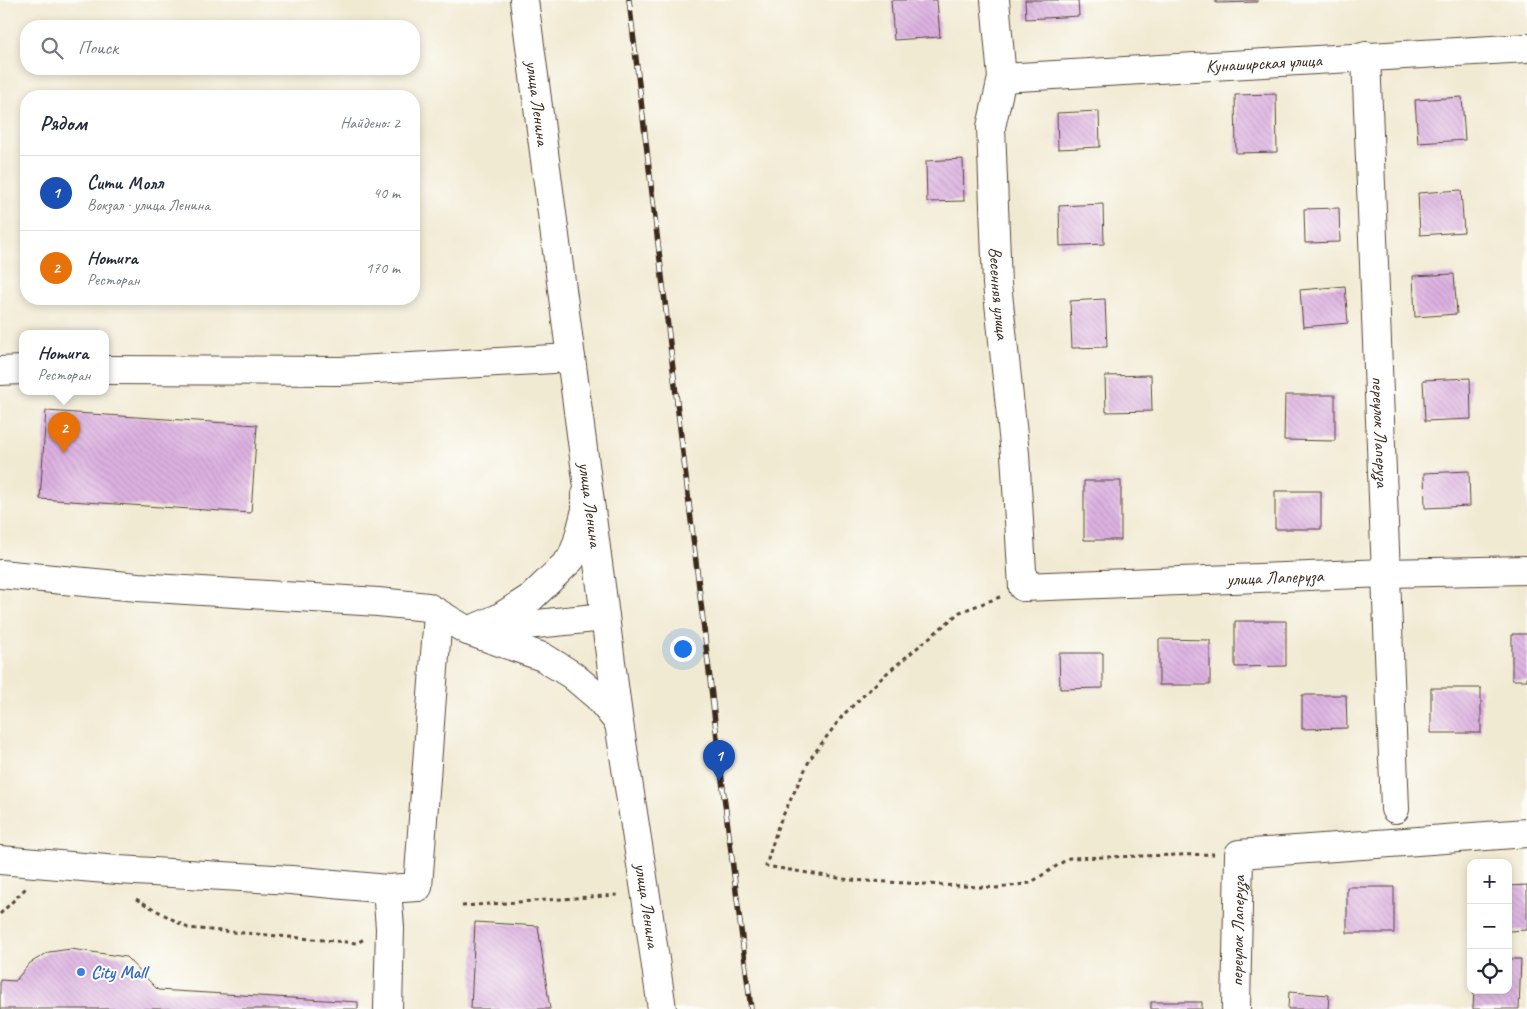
<!DOCTYPE html>
<html lang="ru">
<meta charset="utf-8">
<style>
body{margin:0;font-family:Caveat,sans-serif;background:#f2f2f3;color:#1f2937}
.controls{position:absolute;right:15px;bottom:15px;display:grid;overflow:hidden;border-radius:10px;box-shadow:0 2px 8px #0003}
.controls button{width:45px;height:45px;display:grid;place-items:center;padding:0;border:0;border-bottom:1px solid #e0e1e3;background:#fff;color:#1f2937;font:25px sans-serif}
.you{position:absolute;left:682px;top:648px;width:18px;height:18px;margin:-12px;border:4px solid #fff;border-radius:50%;background:#1a73e8;box-shadow:0 0 0 8px #1a73e833}
.badge{display:grid;place-items:center;width:32px;height:32px;border-radius:50%;background:#1f6fb2;color:#fff;font-size:16px;font-weight:700}
.pin{position:absolute;translate:-50% -41px;filter:drop-shadow(0 1px 2px #0008)}
.pin::after{content:'';position:absolute;top:26px;width:18px;height:15px;background:inherit;clip-path:polygon(0 0,100% 0,50% 100%)}
.popup{position:absolute;left:19px;top:330px;width:90px;height:65px;box-sizing:border-box;display:grid;place-content:center;border-radius:10px;background:#fff;filter:drop-shadow(0 1px 4px #0005);font-size:16px;white-space:nowrap;color:#747a83}
.popup b{font-size:19px;color:#1f2937}
.popup::after{content:'';position:absolute;left:50%;top:100%;margin-left:-10px;border:10px solid transparent;border-top-color:#fff}
.list{margin:0;padding:0;list-style:none}
h2{display:flex;justify-content:space-between;align-items:center;height:65px;margin:0;padding:0 20px;font-size:21px}
h2 small{font-size:16px;font-weight:400;color:#747a83}
.list li{display:grid;grid-template-columns:32px 1fr auto;gap:15px;align-items:center;box-sizing:border-box;height:75px;padding:0 20px;border-top:1px solid #e0e1e3}
.list b{display:block;font-size:19px;white-space:nowrap}
.list p{margin:0;font-size:16px;white-space:nowrap;color:#747a83}
.list em{font-size:16px;font-style:normal;color:#747a83}
.icon{flex:none;width:28px;height:28px;fill:none;stroke:currentColor;stroke-width:2;stroke-linecap:round;stroke-linejoin:round}
.map{position:relative;flex:none;width:1527px;height:1009px;overflow:hidden}
.search{position:absolute;background:#fff;box-shadow:0 2px 8px #0003;left:20px;top:20px;width:400px;height:55px;display:flex;align-items:center;gap:12px;box-sizing:border-box;padding:0 18px;border-radius:20px;color:#747a83;font-size:19px}
.panel{position:absolute;background:#fff;box-shadow:0 2px 8px #0003;left:20px;top:90px;width:400px;height:215px;border-radius:20px}
.map>svg:first-child{display:block}
</style>
<div class="map">
<svg width="1527" height="1009" viewBox="0 0 1527 1009">
<defs>
<pattern id="building-back-hatch" width="6" height="6" patternUnits="userSpaceOnUse" patternTransform="scale(1.25)"><rect width="6" height="6" fill="#dcb1e1"/><path d="M-1 5l2 2M0 0l6 6M5-1l2 2" fill="none" stroke="#be98c1"/></pattern>
</defs>
<rect width="100%" height="100%" fill="#fdfcf7"/>
<filter id="ink" filterUnits="userSpaceOnUse"><feTurbulence type="fractalNoise" baseFrequency=".02" numOctaves="2"/><feDisplacementMap in="SourceGraphic" scale="10" xChannelSelector="R" yChannelSelector="G"/><feConvolveMatrix kernelMatrix="1 2 1 2 8 2 1 2 1" color-interpolation-filters="sRGB"/></filter>
<filter id="wash" filterUnits="userSpaceOnUse"><feTurbulence type="fractalNoise" baseFrequency=".0096" numOctaves="4" result="noise"/><feDisplacementMap in="SourceGraphic" scale="20" xChannelSelector="R" yChannelSelector="G"/><feGaussianBlur stdDeviation="1.12" result="paint"/><feColorMatrix in="noise" values="0 0 0 0 0 0 0 0 0 0 0 0 0 0 0 0 0 1.4 0 .05"/><feComposite in="paint" operator="in"/></filter>
<g filter="url(#wash)">
<rect width="100%" height="100%" fill="#f1ead3"/>
<g id="blocks">
<!-- building -->
<path fill="url(#building-back-hatch)" d="M891,0H937L940,37L894,40Z
M1025,0H1078L1079,16L1026,19Z
M1216,0H1257V2L1216,3Z
M1276,94L1277,152L1236,153L1235,95Z
M1462,97L1465,140L1418,143L1415,100Z
M1099,111L1100,147L1058,149L1057,113Z
M963,159L964,201L927,202L926,161Z
M1461,190L1464,232L1420,235L1418,193Z
M1103,204L1104,244L1060,246L1059,206Z
M1339,208L1340,242L1305,243L1304,209Z
M1454,274L1457,314L1415,317L1413,276Z
M1345,286L1348,323L1303,327L1300,290Z
M1105,299L1107,347L1072,348L1070,301Z
M1151,375L1152,411L1106,412L1105,376Z
M1470,378L1471,419L1425,421L1423,380Z
M1285,395H1335V441L1284,440Z
M46,411L257,425L251,513L40,499Z
M1469,471L1470,506L1425,508L1424,473Z
M1084,481H1121V540H1084Z
M1275,491H1321V529H1275Z
M1235,621H1286V666L1235,667Z
M1512,634H1527V680H1512Z
M1159,639L1210,640V685H1159Z
M1059,653H1103V688L1060,689Z
M1431,688H1481V733H1431Z
M1302,695H1346L1347,728L1302,729Z
M1527,885V930L1508,931V886Z
M1347,887H1394V933H1347Z
M475,922L538,926L550,1009H471Z
M71,949L126,957L158,990L358,1002V1009H0V980L15,981L30,963L49,952Z
M1508,959H1521L1519,1009H1473L1474,990H1508Z
M1289,992L1329,995L1328,1009H1288Z
M1151,1002H1202V1009H1151Z"/>
</g>
</g>
<g filter="url(#ink)">
<use href="#blocks" fill-opacity="0" stroke="#564739" stroke-width="1"/>
<g fill="none" stroke-linecap="round" stroke-linejoin="round">
<defs>
<g id="minor">
<path id="s1" d="M995,0L1002,78L991,127L997,284L1015,454L1023,587L1386,573L1527,570"/>
<path id="s2" d="M1366,56L1395,809"/>
<path id="s3" d="M1002,78L1527,48"/>
<path d="M105,370L340,371L571,358"/>
<path d="M0,371L23,370"/>
<path d="M0,574L138,587L378,602L428,607L468,631L543,657L572,675L598,697L619,723"/>
<path d="M487,629L605,617"/>
<path d="M468,631L499,618L532,597L571,559L577,544L586,510V495"/>
<path d="M0,860L118,870L291,880L387,889L418,887L438,614"/>
<path d="M387,889L390,928L388,1009"/>
<path id="s4" d="M1236,1009L1239,854L1527,833"/>
</g>
<g id="major">
<path id="s5" d="M524,0L619,723L647,903L662,1009"/>
</g>
</defs>
<!-- minor casing -->
<use href="#minor" stroke="#564739" stroke-width="30"/>
<!-- major casing -->
<use href="#major" stroke="#564739" stroke-width="30"/>
<!-- path -->
<path stroke="#564739" stroke-width="3" stroke-dasharray="4 4" stroke-linecap="butt" d="M1000,597L960,612L887,673L843,715L810,759L778,826L766,866L850,880L999,888L1030,883L1069,858L1214,854
M136,899L188,928L357,943L364,939
M462,906L618,895
M0,914L26,888"/>
<!-- minor -->
<use href="#minor" stroke="#fff" stroke-width="28"/>
<!-- major -->
<use href="#major" stroke="#fff" stroke-width="28"/>
<defs>
<path id="rail" d="M629,0L722,780L751,1009"/>
</defs>
<!-- rail casing -->
<use href="#rail" stroke="#3b2a1e" stroke-width="5.5"/>
<!-- rail -->
<use href="#rail" stroke="#fdfcf7" stroke-width="4" stroke-dasharray="11" stroke-linecap="butt"/>
</g>
</g>
<!-- markers -->
<circle fill="#3f7fe0" stroke="#fdfcf7" stroke-width="2" cx="81" cy="972" r="5"/>
<g text-anchor="middle" dominant-baseline="central" stroke-width="4" stroke-linejoin="round" paint-order="stroke">
<!-- street labels -->
<g font-size="18" fill="#3b2a1e" stroke="#fdfcf7">
<text stroke="none"><textPath href="#s3" startOffset="262">Кунаширская улица</textPath></text>
<text stroke="none"><textPath href="#s5" startOffset="104">улица Ленина</textPath></text>
<text stroke="none"><textPath href="#s1" startOffset="295">Весенняя улица</textPath></text>
<text stroke="none"><textPath href="#s2" startOffset="376">переулок Лаперуза</textPath></text>
<text stroke="none"><textPath href="#s5" startOffset="509">улица Ленина</textPath></text>
<text stroke="none"><textPath href="#s1" startOffset="842">улица Лаперуза</textPath></text>
<text stroke="none"><textPath href="#s5" startOffset="914">улица Ленина</textPath></text>
<text stroke="none"><textPath href="#s4" startOffset="78">переулок Лаперуза</textPath></text>
</g>
<!-- shop labels -->
<g font-size="18" font-weight="bold" fill="#366cbe" stroke="#fdfcf7" text-anchor="start">
<text x="91" y="972">City Mall</text>
</g>
</g>
</svg>
<div class="controls">
<button>+</button>
<button>−</button>
<button><svg class="icon" aria-label="locate" viewBox="0 0 24 24"><circle cx="12" cy="12" r="6"/><path d="M12 2v4M12 18v4M2 12h4M18 12h4"/></svg></button>
</div>
<div class="you"></div>
<div class="pin badge" style="left:719px;top:781px;background:#1a4fb4">1</div>
<div class="pin badge" style="left:64px;top:453px;background:#e8710a">2</div>
<div class="popup"><b>Homura</b>Ресторан</div>
<div class="search"><svg class="icon" aria-label="search" viewBox="0 0 24 24"><circle cx="10" cy="10" r="6"/><path d="M15 15l6 6"/></svg>Поиск</div>
<section class="panel">
<h2>Рядом<small>Найдено: 2</small></h2>
<ul class="list">
<li><span class="badge" style="background:#1a4fb4">1</span><div><b>Сити Молл</b><p>Вокзал · улица Ленина</p></div><em>40 m</em></li>
<li><span class="badge" style="background:#e8710a">2</span><div><b>Homura</b><p>Ресторан</p></div><em>170 m</em></li>
</ul>
</section>
</div>
